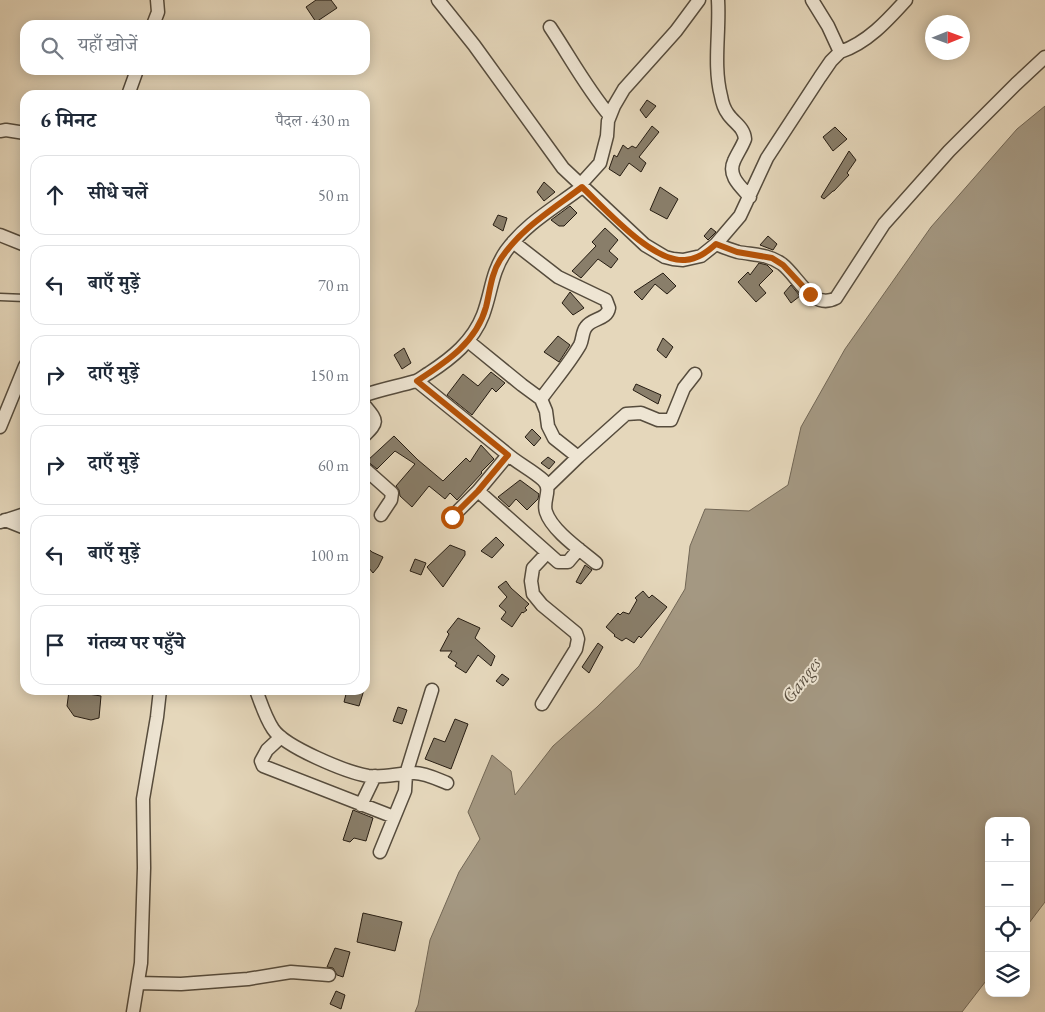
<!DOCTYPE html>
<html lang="hi">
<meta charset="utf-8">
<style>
body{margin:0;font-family:"EB Garamond","Noto Serif Devanagari",serif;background:#f2f2f3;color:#1f2937}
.controls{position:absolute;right:15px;bottom:15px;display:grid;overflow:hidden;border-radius:10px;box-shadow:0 2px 12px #0003}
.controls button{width:45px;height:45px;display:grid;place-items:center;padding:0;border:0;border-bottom:1px solid #e0e1e3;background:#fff;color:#1f2937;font:25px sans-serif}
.compass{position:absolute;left:925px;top:15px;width:45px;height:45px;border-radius:50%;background:#fff;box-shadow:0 2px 12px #0003;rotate:89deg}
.stop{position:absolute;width:15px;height:15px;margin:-11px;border:4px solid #b45309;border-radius:50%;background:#fff}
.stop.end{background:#b45309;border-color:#fff;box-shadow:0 1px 5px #0008}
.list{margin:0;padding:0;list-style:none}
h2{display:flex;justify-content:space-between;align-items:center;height:65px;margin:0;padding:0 20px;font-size:21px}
h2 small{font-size:16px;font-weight:400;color:#747a83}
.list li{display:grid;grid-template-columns:32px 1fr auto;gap:15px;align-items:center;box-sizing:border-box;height:80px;margin:0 10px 10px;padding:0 10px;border:1px solid #e0e1e3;border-radius:15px}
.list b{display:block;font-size:19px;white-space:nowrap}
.list em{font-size:16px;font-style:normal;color:#747a83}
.icon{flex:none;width:28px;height:28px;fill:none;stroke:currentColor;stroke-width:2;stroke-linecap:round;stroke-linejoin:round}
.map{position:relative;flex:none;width:1045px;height:1012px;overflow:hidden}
.search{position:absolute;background:#fff;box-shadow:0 2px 12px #0003;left:20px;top:20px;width:350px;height:55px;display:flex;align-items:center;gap:12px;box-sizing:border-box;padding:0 18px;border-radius:15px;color:#747a83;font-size:19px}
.panel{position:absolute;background:#fff;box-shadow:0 2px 12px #0003;left:20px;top:90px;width:350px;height:605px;border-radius:15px}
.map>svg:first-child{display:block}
</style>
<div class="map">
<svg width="1045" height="1012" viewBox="0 0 1045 1012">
<rect width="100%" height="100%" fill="#e5d7bb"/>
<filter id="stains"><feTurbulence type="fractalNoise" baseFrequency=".004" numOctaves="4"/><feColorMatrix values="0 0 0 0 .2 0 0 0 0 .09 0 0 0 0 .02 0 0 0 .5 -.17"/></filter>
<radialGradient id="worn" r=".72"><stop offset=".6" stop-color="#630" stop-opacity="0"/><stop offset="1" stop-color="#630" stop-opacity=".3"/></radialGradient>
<!-- water -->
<path fill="#a49882" stroke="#726756" d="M1045,106V902L1026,927V821H989V977L962,1012H415L418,1005L430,940L459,872L480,839L468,812L492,755L511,771L515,795L553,746L597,707L639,666L685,589L690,546L705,509L749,511L788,485L801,427L845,349L931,227L1017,129Z"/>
<!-- building -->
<path fill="#897e6a" stroke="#261d13" d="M316,0H331L337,8L316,22L306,7Z
M647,100L656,106L646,118L640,110Z
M652,126L659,132L639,157L646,163L641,172L629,163L620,176L609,169L614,155L617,157L623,145L628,149L632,146L636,148Z
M835,127L847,139L833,151L823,137Z
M849,151L856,160L847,173L849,175L834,191H833L824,199L821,197Z
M544,182L555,192L544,201L537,192Z
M660,187L678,199L667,219L650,210Z
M570,206L577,213L564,226H559L551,220Z
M498,215L507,218L503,231L493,225Z
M605,228L618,240L609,251L618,259L611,268L598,259L581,278L572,271L596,246L592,242Z
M711,228L716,232L708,240L704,236Z
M768,236L777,244L773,250L760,245Z
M759,263L767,265L773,271L759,285L766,293L756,302L738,282L748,272L750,275Z
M663,273L676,286L667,294L655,284L642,300L634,292Z
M791,285L800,296L791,303L784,293Z
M570,292L584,308L573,315L562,303Z
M558,336L570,345L559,362L544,352Z
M663,338L673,347L666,358L657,350Z
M404,348L411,363L402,369L394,355Z
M491,372L505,383L496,392L492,388L472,415L447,395L463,374L478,386Z
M636,384L661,395L658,404L633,390Z
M532,429L541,438L534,446L525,437Z
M394,436L418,460L443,481L466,458L470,462L481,445L494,459L481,472L482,473L457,500L450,493L445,499L429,486L412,507L400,496L399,490L396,486L415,464L395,451L377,469L367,461Z
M548,457L555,462L549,469L541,463Z
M520,480L539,494L538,499L527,510L516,499L509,507L498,497Z
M496,537L504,545L492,558L481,551Z
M450,545L465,551V555L443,587L427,567Z
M365,546L372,552L383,557L378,567L373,573L365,563Z
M415,559L426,563L421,575L410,571Z
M585,565L592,570L581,584L576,582Z
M506,581L511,588L529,604L525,608L527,610L523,613L522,612L512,627L501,619L506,612L499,606L507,597L498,587Z
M643,591L649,598L652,595L667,607L641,638L639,636L634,643L626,638L622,641L614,636L615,635L606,627L618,613L620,615L623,612L629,614L637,600L635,598Z
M458,618L480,628L475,638L495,656L491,666L478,655L466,673L455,666L457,663L448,657L452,651H440L449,634L447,632Z
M598,643L603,647L589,673L582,667Z
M502,674L509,679L503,686L496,681Z
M347,690H364L359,706L344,702Z
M69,691L101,696L99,718L91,720L74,716L67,706Z
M398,707L407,710L402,724L393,721Z
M455,719L468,724L451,769L425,759L434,738L445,742Z
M353,810L373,818L366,841L354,838L350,842L343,840Z
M363,913L402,922L395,951L357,942Z
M335,948L350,952L343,977L337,975L333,968L327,967Z
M336,991L345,995L341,1009L330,1004Z"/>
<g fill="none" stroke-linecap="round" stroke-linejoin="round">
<defs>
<path id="lane" d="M0,297L25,298"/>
<path id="street" d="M438,0L474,45L563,168L645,245L665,257L673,259L683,260L701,256L716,244L740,216L767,158L820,77L831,61L840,52L828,26L812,0
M718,0C720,32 713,65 721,96C722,102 725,110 728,114C734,123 744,127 745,139C742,147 737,154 734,161C727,176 741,187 750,197
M153,25L158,12L157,0
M550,27C570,57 587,89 610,116
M840,52C867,43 887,21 906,0
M128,95L137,70
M0,131L6,130L25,133
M580,185L600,163L607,136L608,121L614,106L624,89L676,31L699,0
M0,235L25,245
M513,242L558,277L606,300L609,308C607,320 592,318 586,327C582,332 583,339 580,345C569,364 554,381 541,399
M716,244C723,247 731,250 738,252C754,255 768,254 782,264C798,276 812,311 836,298L884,224L949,151L1016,84L1045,57
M468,341L522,385L541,399L546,411L548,426L554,438L578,457L548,486
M417,381C447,405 476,429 506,453C517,463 532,470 543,480C553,490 542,500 546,512C552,531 582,551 596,563
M365,395C382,389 399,386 416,381C421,379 425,375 429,373C452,358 473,341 483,315C492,291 491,273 506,251C526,223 556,207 582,187
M365,406C377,421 379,421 365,435
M0,427L25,366
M578,457L626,414L641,413L658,420H671L684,388L695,374
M365,469L392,493L391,500L381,515
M478,491L558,562H568L579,549
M452,517L478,491L508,455
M5,520L25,528
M0,522L25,514
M256,690C261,703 265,717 273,729C285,747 346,772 368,776C384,778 399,773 414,773C425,773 437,779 447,783
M542,704L576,649L578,639L576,633L542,605L533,594L531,581L533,568L547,553
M281,737L267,750L261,761L263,766L394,817
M361,805L375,776
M380,852L405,791L406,774L432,690
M138,983L181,984L248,979L291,972L329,975
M133,1012L141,963L144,868L143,799L157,717L160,690"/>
</defs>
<!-- lane casing -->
<use href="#lane" stroke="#564c3d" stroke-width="9"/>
<!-- street casing -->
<use href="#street" stroke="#564c3d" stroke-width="15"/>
<!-- lane -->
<use href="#lane" stroke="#eee5d3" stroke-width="6"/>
<!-- street -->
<use href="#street" stroke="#eee5d3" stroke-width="12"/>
</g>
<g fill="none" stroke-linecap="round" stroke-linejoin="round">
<!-- route -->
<path stroke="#b45309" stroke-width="6" d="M452,517L478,491L508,455L417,381C446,362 476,343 486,307C490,291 491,274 500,260C521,228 552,210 582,187C605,209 653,263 685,260C698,259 707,252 716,244L737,252L772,258L783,265L810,294"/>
</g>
<g text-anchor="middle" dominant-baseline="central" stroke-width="4" stroke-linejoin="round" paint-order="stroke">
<!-- water labels -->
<g font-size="19" font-style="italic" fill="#584e3f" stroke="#eee5d3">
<text transform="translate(801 680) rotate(-53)">Ganges</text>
</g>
</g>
<rect width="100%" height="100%" filter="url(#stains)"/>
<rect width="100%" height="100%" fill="url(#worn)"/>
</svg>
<div class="controls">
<button>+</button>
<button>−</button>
<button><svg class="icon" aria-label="locate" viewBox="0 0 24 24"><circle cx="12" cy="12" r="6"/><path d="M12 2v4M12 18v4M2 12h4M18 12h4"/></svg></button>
<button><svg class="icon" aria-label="layers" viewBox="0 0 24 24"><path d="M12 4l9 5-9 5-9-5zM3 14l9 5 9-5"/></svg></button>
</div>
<svg class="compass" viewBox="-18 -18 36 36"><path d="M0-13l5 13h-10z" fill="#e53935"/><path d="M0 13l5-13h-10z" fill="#747a83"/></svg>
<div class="stop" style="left:452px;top:517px"></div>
<div class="stop end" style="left:810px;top:294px"></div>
<div class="search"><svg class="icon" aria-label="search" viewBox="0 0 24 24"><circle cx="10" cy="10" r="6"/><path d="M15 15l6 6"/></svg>यहाँ खोजें</div>
<section class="panel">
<h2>6 मिनट<small>पैदल · 430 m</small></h2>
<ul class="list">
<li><svg class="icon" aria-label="ahead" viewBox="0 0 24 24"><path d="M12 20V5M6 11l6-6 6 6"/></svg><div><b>सीधे चलें</b></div><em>50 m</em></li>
<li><svg class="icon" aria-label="left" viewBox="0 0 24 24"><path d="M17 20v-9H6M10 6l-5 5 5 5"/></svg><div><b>बाएँ मुड़ें</b></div><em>70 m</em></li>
<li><svg class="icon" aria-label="right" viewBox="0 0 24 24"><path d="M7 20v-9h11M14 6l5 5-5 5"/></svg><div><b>दाएँ मुड़ें</b></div><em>150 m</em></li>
<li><svg class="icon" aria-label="right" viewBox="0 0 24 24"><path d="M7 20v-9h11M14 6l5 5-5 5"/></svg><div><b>दाएँ मुड़ें</b></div><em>60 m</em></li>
<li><svg class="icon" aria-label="left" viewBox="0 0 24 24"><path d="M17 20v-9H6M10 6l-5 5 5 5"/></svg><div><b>बाएँ मुड़ें</b></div><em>100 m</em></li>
<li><svg class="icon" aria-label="arrive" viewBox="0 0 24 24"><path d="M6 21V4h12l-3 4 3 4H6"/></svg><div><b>गंतव्य पर पहुँचे</b></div></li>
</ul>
</section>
</div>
